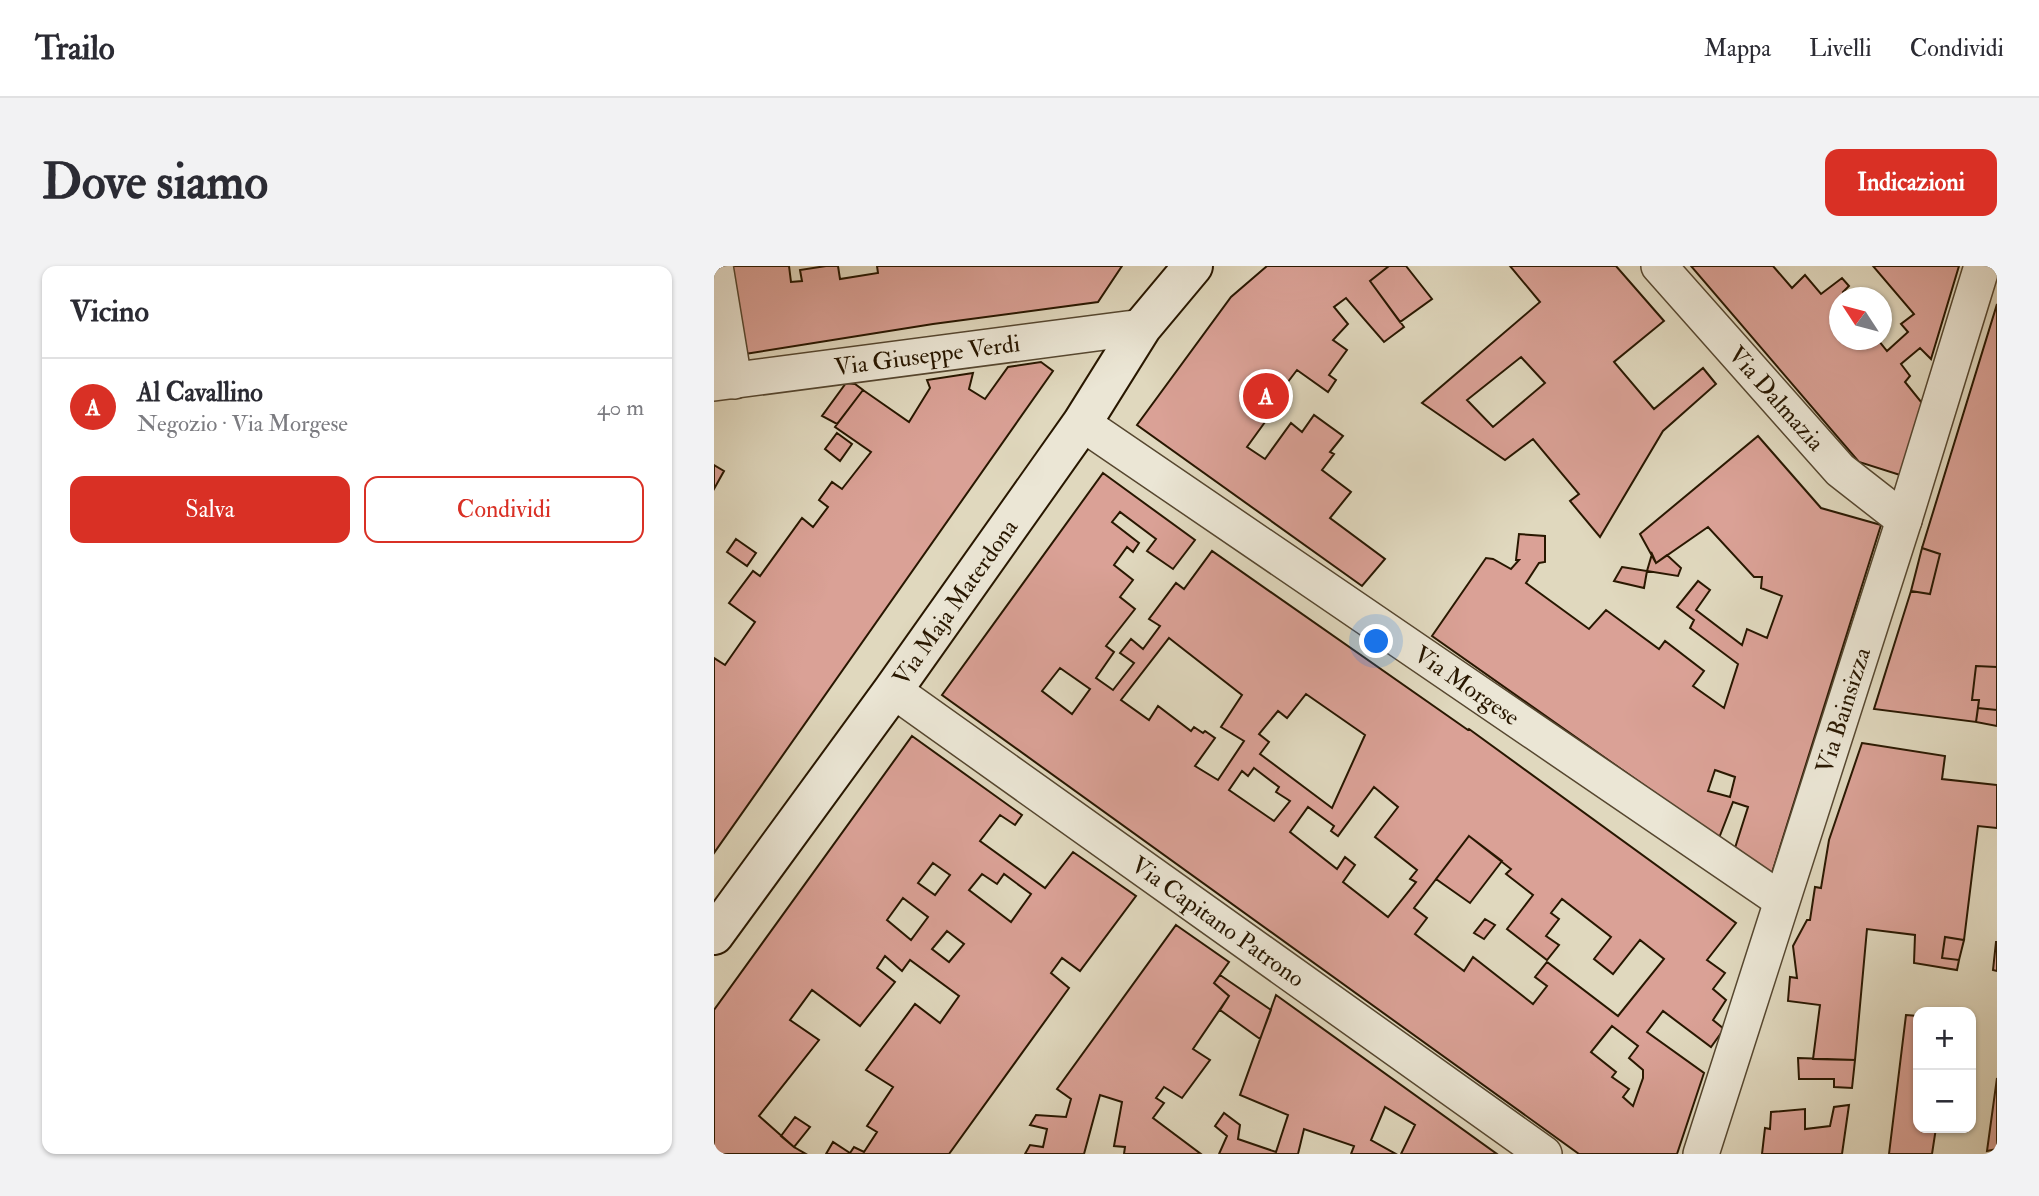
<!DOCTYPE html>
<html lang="it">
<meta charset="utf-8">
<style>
body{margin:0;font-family:"IM FELL Double Pica",serif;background:#f2f2f3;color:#2b2b33}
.controls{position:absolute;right:21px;bottom:21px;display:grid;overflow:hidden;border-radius:14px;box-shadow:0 2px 5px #0004}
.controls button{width:63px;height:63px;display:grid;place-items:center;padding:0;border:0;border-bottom:2px solid #e1e1e2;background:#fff;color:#2b2b33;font:35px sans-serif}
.compass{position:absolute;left:1115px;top:21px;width:63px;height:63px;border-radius:50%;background:#fff;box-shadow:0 2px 5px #0004;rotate:306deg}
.you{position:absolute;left:663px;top:376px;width:24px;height:24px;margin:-18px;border:5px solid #fff;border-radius:50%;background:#1a73e8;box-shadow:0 0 0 10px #1a73e833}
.badge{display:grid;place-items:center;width:46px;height:46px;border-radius:50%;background:#d93025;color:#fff;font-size:23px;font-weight:700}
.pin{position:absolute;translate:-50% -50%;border:4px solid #fff;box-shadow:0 2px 7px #0006}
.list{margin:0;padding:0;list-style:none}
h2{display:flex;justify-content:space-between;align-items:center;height:91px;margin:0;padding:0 28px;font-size:30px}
h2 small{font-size:23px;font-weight:400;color:#7c7c81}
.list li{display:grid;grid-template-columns:46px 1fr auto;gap:21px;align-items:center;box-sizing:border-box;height:98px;padding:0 28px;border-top:2px solid #e1e1e2}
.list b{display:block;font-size:26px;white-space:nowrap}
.list p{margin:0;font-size:23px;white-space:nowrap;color:#7c7c81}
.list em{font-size:23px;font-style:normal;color:#7c7c81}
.actions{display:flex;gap:14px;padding:21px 28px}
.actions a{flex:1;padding:16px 0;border:2px solid #d93025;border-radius:14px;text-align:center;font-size:24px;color:#d93025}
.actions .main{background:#d93025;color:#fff}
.map{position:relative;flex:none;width:1283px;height:888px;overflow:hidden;border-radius:14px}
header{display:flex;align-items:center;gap:42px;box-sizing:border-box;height:98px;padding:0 35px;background:#fff;border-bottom:2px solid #e1e1e2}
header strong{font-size:33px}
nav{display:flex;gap:38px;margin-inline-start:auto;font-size:24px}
.intro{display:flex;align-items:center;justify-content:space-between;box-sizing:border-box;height:168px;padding:0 42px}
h1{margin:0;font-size:49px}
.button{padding:18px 32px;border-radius:14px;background:#d93025;color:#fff;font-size:24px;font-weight:700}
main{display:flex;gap:42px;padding:0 42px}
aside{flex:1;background:#fff;border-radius:14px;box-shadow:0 2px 5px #0004}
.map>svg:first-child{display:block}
</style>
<header>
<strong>Trailo</strong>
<nav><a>Mappa</a><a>Livelli</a><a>Condividi</a></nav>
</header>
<div class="intro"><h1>Dove siamo</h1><a class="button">Indicazioni</a></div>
<main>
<aside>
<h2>Vicino<small></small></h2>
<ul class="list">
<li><span class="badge">A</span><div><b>Al Cavallino</b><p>Negozio · Via Morgese</p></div><em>40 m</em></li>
</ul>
<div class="actions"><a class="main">Salva</a><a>Condividi</a></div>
</aside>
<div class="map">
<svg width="1283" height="888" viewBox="0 0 1283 888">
<rect width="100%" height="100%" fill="#e0d8be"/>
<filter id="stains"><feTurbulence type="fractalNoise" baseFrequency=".00286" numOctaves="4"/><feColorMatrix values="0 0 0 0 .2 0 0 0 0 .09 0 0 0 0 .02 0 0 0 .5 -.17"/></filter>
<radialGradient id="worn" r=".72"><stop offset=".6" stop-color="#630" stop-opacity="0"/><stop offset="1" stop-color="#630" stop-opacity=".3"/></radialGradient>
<!-- building -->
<path fill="#daa196" stroke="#281700" stroke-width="2" fill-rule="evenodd" d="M5,0H75L77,16L88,15L86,4L112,0H124L126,13L164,7L163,0H408L384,36L219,58L18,90Z
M553,0H675L656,15L690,61L670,76L632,32L620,41L634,58L619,74L633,84L615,109L622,114L614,126L583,104L554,142L559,145L533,181L551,193L577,157L588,166L600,149L629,170L616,186L620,188L608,204L637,226L616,252L671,293L648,320L423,159L517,31Z
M675,0H692L718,33L686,56L656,15Z
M796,0H902L950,55L900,96L940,143L989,102L1002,118L949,165L886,271L856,235L865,228L819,173L791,194L708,137L826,36ZM807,91L831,117L779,161L753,134Z
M977,0H1059L1078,22L1091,9L1107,28L1128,12L1135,20L1129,26L1134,32H1126V74H1167L1165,75L1173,85L1194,66L1187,58L1200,48L1159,0H1245L1217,93L1206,82L1187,98L1196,110L1191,116L1208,137L1186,209L1145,196Z
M1283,38V401L1262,400L1258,434H1265L1262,456L1160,443L1197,325L1216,328L1226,288L1208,282Z
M327,96L339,105L0,587V392L11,399L41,356L15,337L39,305L46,310L88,252L99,261L114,241L105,234L118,216L128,223L157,186L121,161L149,124L195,156L216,122L213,114L259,107L255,123L271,133L294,101Z
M132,117L141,118L149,124L123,158L108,150Z
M123,167L138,178L126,195L111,183Z
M1044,170L1107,242L1167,259L1057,610L1021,582L1034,541L1019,536L1005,572L718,370L772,292L779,293L797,303L805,294H802L805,268L831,270V296L825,297L812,317L875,363L892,344L945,383L951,375L990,405L979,420L1010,442L1024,398L976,362L980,354L963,341L984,315L996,324L982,344L1028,379L1033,363L1053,372L1068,330L1047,322L1048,311H1040L994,261L942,297L926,268ZM1001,504L1021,511L1016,531L994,525Z
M0,199L10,205L0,223Z
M389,207L481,274L459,303L433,285L442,273L406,246L398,256L425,277L419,286L413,281L400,299L419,314L406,331L421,343L392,380L400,386L382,412L399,424L420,397L406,387L417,373L429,383L446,360L435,353L462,317L470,323L498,285L754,464L755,463L1022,657L993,694L1011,707L999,723L1012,734L999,754L1010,763L997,781L949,745L933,766L990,807L963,888H865L228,429ZM455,372L528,429L507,461L530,475L504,514L481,500L501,472L491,465L489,467L480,461L477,465L444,440L435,454L407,434ZM346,402L376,423L358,448L328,425ZM592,428L651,469L618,542L546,488L555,476L545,468L564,445L573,452ZM540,502L565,521L562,526L576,535L560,555L515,524L528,505L534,510ZM660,521L684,541L661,571L703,604L696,613L702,616L674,651L629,616L641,599L631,591L623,603L576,566L594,541L620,560L617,565L624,570ZM755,570L797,603L792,608L819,629L793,663L833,694L845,679L832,670L845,653L837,647L848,633L897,671L880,693L899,708L926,674L950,693L904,750L833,696L821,711L833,720L819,738L759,691L750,705L701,668L713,652L700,642ZM898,760L924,780L915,792L929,804V812L919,840L909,831L915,823L898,811L902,806L877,786Z
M22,273L42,287L33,300L13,286Z
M1208,282L1226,288L1216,328L1197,325Z
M938,288L942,297L953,289L967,302L964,310L933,305Z
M908,301L933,305L930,322L900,315Z
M1262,400L1283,401V444L1264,442L1265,434H1258Z
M1264,442L1283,444V460L1262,456Z
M198,470L308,549L301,559L286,549L266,575L331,622L359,586L422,630L366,705L348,692L337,707L355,722L235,888H112L119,876L136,887L140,881L150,886L163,866L153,860L179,821L152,804L201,738L226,757L245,730L196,694L188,705L171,690L163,702L181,716L146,760L98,724L76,754L105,774L45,850L80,881L92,888H0V744ZM219,597L236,609L221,629L204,617ZM268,608L283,618L290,608L317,628L297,656L255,624ZM189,632L214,651L197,674L173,654ZM233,665L250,678L235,696L218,683Z
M1148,477L1231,490L1228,513L1283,519V562L1264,560L1250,674L1231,671L1228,692L1245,694L1243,704L1200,697L1201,669L1153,663L1141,794L1099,793L1106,739L1074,735L1076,711L1083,712L1079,680L1093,654H1096L1101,621L1107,622L1115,574Z
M755,570L788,595L756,637L722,613Z
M771,653L781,659L770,673L760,667Z
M462,659L515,696L500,717L515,730L479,783L496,794L468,832L450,821L442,832L450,837L439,852L487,888H410L411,881L400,880L408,836L386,829L370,888H311L316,879L329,881L333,863L316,859L322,849L352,851L357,833L343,823Z
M1231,671L1250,674L1245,694L1228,692Z
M1282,676H1283V705L1279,704Z
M506,709L557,744L546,773L506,744L515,730L500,717Z
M562,729L783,888H687L701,859L671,841L657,874L682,888H637L640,880L590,863L584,888H505L513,870L501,860L510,847L526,859L524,873L562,886L574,849L526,829Z
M1192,749L1204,750V862H1222L1218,888H1175Z
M1084,792L1141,794L1138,822L1120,821V813H1085Z
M1283,812V883L1273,885Z
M1135,839L1128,888H1048L1051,862L1056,863L1057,846L1091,843V863L1116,860L1120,841Z
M81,851L96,861L80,881L67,870Z"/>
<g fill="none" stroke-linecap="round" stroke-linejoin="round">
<defs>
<g id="minor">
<path d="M1,0L20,115"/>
<path id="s1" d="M945,0L1126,204L1190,254"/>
<path id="s2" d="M0,117L428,61"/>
<path id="s3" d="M368,157L1067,634"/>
<path id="s4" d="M179,424L830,888"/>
<path id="s5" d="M987,888L1190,254L1268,0"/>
</g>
<g id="secondary">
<path id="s6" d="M0,669L179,424L368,157L428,61L479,0"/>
</g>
</defs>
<!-- minor casing -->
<use href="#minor" stroke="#564730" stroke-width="38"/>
<!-- secondary casing -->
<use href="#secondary" stroke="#281700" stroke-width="42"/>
<!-- minor -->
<use href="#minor" stroke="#ebe6d5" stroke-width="35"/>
<!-- secondary -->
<use href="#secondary" stroke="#ebe6d5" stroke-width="38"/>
</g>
<g text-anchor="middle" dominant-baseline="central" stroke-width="6" stroke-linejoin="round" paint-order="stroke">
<!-- street labels -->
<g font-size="24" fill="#281700" stroke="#ebe6d5">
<text stroke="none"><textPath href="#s2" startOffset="215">Via Giuseppe Verdi</textPath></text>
<text stroke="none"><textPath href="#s1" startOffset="177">Via Dalmazia</textPath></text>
<text stroke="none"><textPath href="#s6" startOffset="411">Via Maja Materdona</textPath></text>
<text stroke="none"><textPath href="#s3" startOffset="466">Via Morgese</textPath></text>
<text stroke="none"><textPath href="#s5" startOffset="466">Via Bainsizza</textPath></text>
<text stroke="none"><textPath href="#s4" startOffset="399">Via Capitano Patrono</textPath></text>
</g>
</g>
<rect width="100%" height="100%" filter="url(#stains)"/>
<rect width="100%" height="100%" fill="url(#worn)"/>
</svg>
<div class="controls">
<button>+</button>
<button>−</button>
</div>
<svg class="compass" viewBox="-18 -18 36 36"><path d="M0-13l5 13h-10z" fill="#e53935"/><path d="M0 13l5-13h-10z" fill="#7c7c81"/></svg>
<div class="you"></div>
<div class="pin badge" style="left:552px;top:130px">A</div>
</div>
</main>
